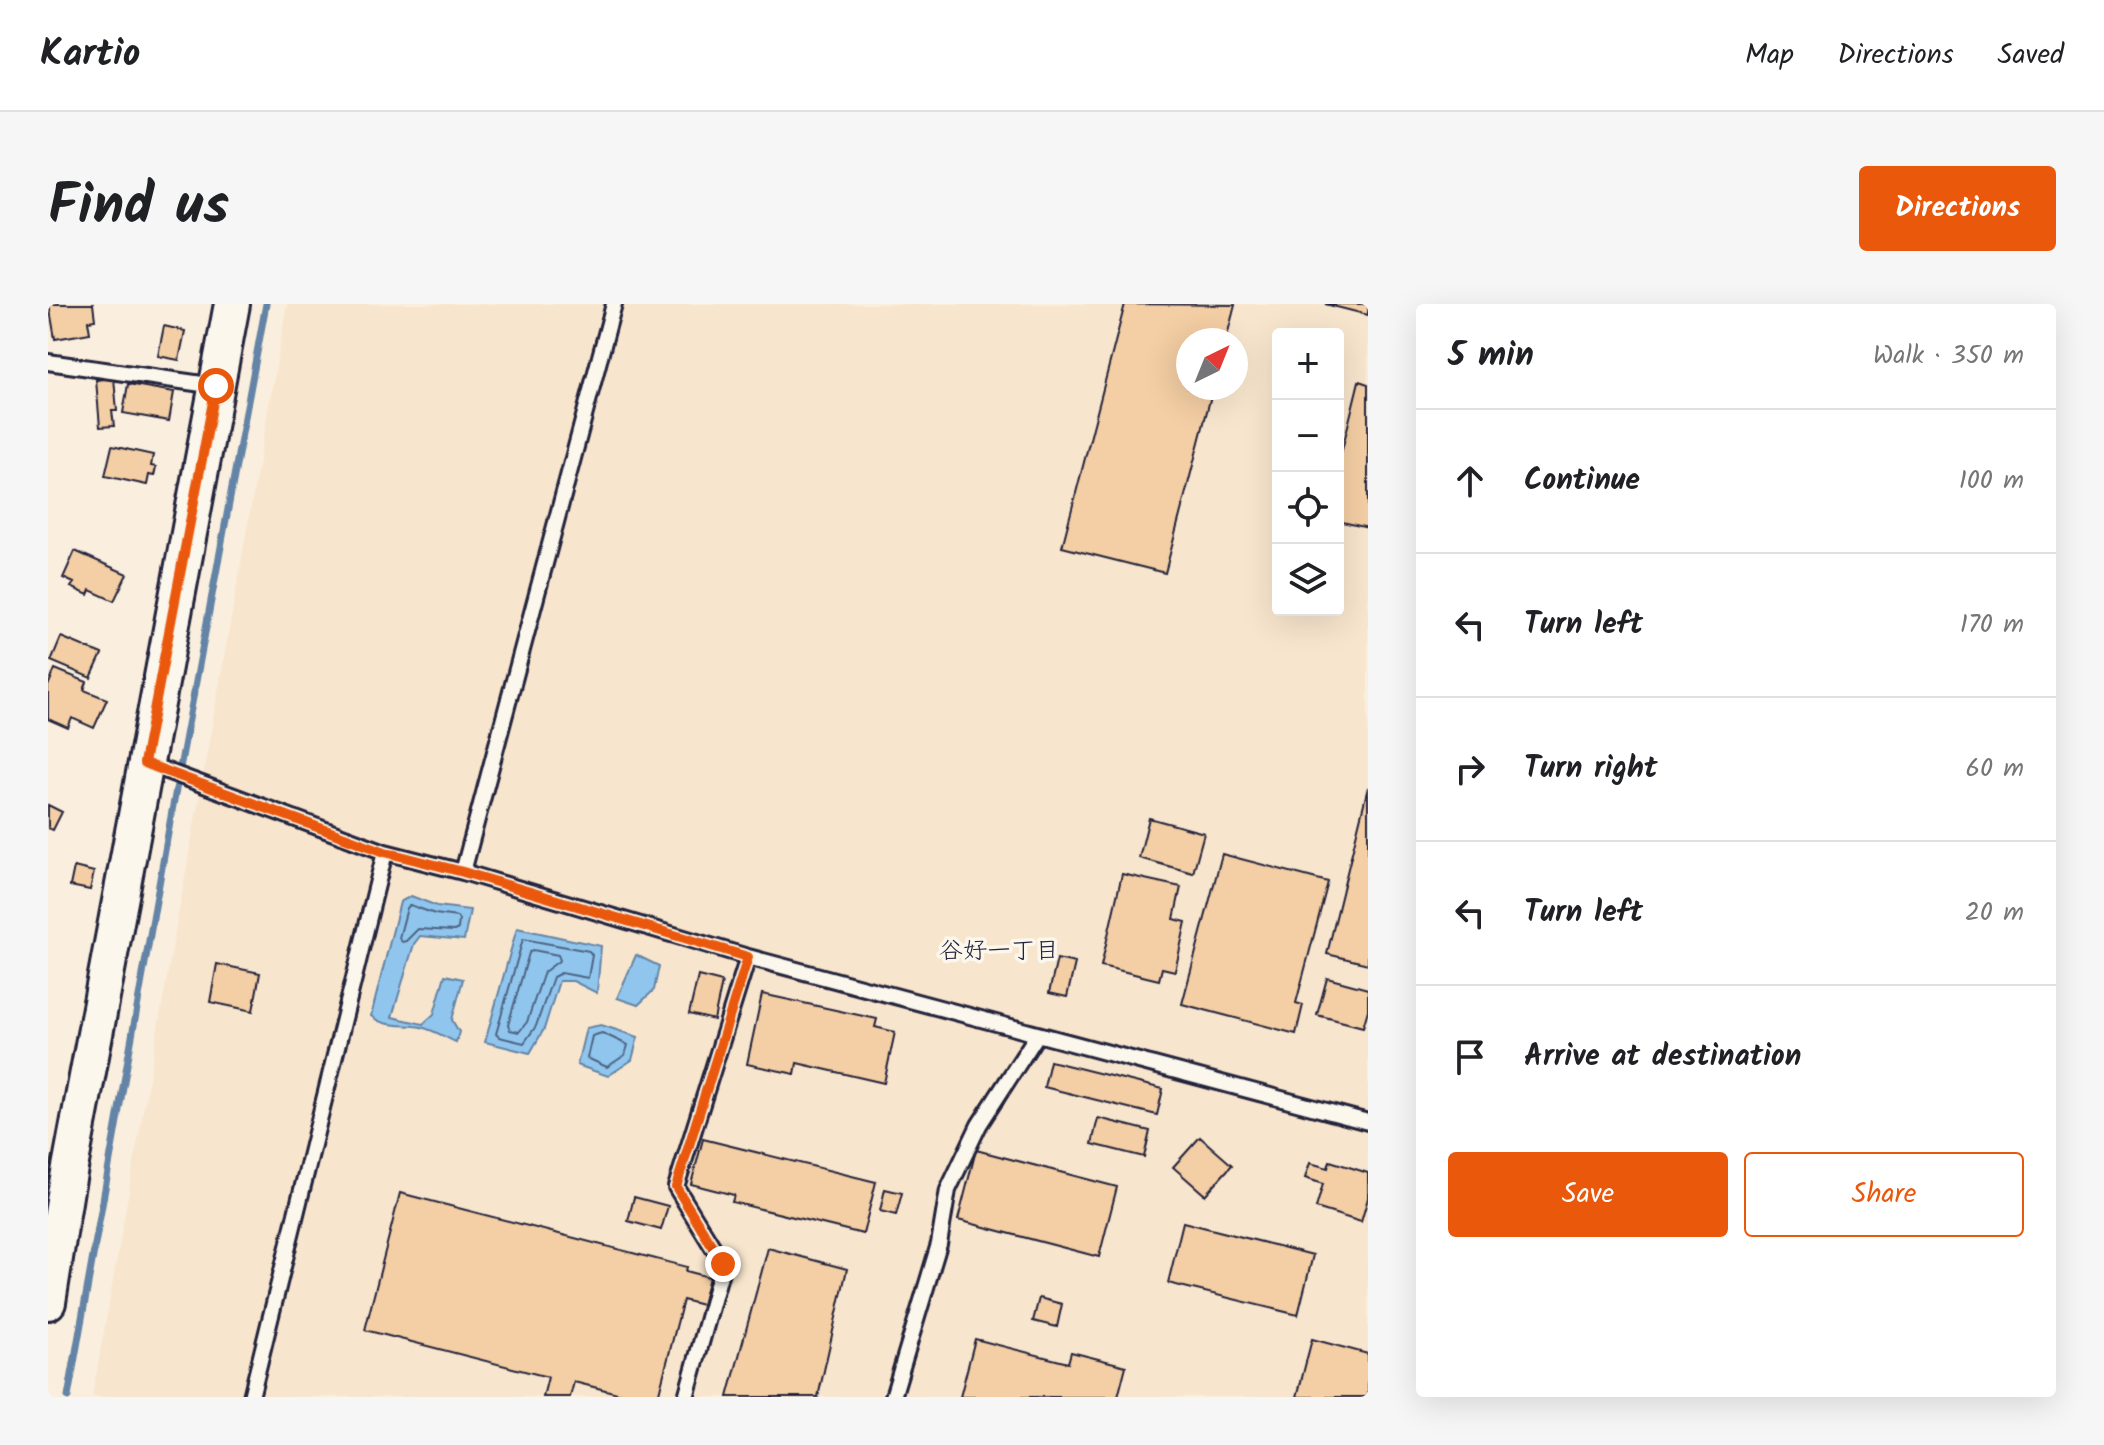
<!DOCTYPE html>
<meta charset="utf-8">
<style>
body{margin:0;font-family:Kalam,"Klee One",sans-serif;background:#f6f6f6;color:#202124}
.controls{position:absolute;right:24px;top:24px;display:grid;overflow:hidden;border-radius:8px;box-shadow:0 8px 32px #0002}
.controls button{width:72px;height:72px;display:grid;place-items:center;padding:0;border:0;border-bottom:2px solid #e0e0e0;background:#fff;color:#202124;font:40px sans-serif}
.compass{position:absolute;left:1128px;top:24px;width:72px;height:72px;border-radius:50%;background:#fff;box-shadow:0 8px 32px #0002;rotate:43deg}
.stop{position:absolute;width:24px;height:24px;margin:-18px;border:6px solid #ea580c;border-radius:50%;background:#fff}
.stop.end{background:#ea580c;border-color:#fff;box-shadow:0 2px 8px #0008}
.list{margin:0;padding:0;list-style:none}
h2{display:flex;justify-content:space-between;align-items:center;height:104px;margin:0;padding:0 32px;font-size:34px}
h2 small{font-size:26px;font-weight:400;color:#757577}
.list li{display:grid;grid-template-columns:52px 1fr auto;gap:24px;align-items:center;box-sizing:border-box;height:144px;padding:0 32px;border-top:2px solid #e0e0e0}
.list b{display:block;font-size:30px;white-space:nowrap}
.list em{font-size:26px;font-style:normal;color:#757577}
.actions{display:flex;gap:16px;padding:24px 32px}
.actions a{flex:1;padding:18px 0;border:2px solid #ea580c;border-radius:8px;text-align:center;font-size:28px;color:#ea580c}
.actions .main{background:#ea580c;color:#fff}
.icon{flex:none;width:44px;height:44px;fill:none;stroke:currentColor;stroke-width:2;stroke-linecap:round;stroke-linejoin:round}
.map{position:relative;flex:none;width:1320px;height:1093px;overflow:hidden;border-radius:8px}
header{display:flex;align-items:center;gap:48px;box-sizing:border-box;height:112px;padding:0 40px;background:#fff;border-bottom:2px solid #e0e0e0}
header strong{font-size:38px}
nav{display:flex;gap:44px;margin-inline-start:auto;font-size:28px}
.intro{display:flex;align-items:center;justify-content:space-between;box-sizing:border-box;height:192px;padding:0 48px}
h1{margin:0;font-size:56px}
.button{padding:20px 36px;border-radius:8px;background:#ea580c;color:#fff;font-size:28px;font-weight:700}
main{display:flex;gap:48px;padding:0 48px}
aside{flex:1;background:#fff;border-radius:8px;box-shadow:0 8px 32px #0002}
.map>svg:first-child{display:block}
</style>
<header>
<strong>Kartio</strong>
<nav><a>Map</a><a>Directions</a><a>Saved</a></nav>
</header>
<div class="intro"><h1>Find us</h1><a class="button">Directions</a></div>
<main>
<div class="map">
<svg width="1320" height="1093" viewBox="0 0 1320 1093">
<rect width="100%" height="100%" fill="#faefde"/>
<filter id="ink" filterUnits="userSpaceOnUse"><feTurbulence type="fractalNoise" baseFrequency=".0125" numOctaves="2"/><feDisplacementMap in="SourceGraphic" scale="16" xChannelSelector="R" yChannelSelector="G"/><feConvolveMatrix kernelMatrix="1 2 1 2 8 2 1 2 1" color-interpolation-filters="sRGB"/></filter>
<g filter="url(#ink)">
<!-- built -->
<path fill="#f8e5cd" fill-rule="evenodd" d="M239,0H1320V1093H44ZM1230,30H1290V306H1230ZM1140,36H1188V84H1140Z"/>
<!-- water -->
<path fill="#90c6ee" stroke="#6484a6" stroke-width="2" d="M363,592L389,602L422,606L416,636L372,632L366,640L344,713L375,720L386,710L397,671L415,675L404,716L411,728L408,738C397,733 385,726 373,723C356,720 337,724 323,712L352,598Z
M469,624L553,642L549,689L525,677H511L496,725L482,749L437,738Z
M588,651L611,662L606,686L590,701L569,694Z
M553,721L590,733L584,756L560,772L529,761L538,724Z"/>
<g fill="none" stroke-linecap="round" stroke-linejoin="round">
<!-- shore -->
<path stroke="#4e6483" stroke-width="2" d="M362,601L387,610L409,613L411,616L410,625L406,627L370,625L358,637L354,638L351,634L359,604Z
M475,635L541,647L544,651L540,674L513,669L505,673L488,722L476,739L451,733L448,730Z
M485,646L510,651L512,656L496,668L479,718L471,728L462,726L460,721L481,649Z
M554,729L580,741L577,751L559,763L539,754L544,732Z"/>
<!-- stream -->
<path stroke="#6484a6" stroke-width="7" d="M20,1093L124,507L218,0"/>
</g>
<!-- building -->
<path fill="#f4cea4" stroke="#22223b" stroke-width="2" d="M1,0H45L47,16L40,17L42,29L7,35Z
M1077,0L1187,1L1178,36H1140V84H1165L1117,269L1014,243Z
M1277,0H1320V11Z
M116,22L137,27L131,56L110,52Z
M66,74L69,107H64L66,122L52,123L48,76Z
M1311,77L1320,80V224L1290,217V162Z
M80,80L126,88L121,117L75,109Z
M64,142L105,151L103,162L108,163L106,172L101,171L99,181L57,172Z
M27,247L79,270L66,297L42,286L40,291L23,283L26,279L15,274Z
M13,333L54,350L43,374L3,357Z
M7,365L39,378L36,386L59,395L46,424L24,414L20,424L0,415V382Z
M1320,483V660L1279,650Z
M0,501L14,508L5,526L0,524Z
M1101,514L1156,529L1145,569L1091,554Z
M1174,550L1280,578L1248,699L1255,701L1248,730L1134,700Z
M26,563L46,568L42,586L22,582Z
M1074,570L1133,583L1126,615L1138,618L1127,667L1114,664L1111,676L1053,662Z
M1009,655L1027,659L1019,693L1001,689Z
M169,660L212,669L205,707L162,698Z
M650,672L674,678L666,716L641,710Z
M1279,674L1320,685V706L1315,723L1269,711Z
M714,690L829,715L827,723L847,728L836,779L749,759L747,770L699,760Z
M1002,757L1115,785L1109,811L996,783Z
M1050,814L1102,827L1096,853L1044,840Z
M1152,833L1184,861L1157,891L1125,863Z
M655,835L828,878L815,930L684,898L686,891L643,880Z
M928,846L1069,883L1051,953L910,916Z
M1282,857L1320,869V894L1313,918L1268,904L1275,880L1257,874L1262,859L1280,864Z
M837,885L854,889L848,911L832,907Z
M352,889L639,963L638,967L661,973L654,1001L635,996L610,1093H585L526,1078L522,1093H495L500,1073L317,1026Z
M586,893L620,902L613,926L580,917Z
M1135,918L1265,951L1250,1011L1120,979Z
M720,944L799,965L770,1093H680Z
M991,994L1014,1000L1009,1023L985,1017Z
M927,1035L1020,1059L1023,1048L1078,1062L1070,1093H912Z
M1264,1035L1320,1050V1093H1249Z"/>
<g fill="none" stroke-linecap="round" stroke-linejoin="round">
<defs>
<path id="service" d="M0,58L168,82
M97,459L337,548L415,568L700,653L1320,818
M415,568L566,0
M203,1093L337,548
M638,1093L675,960L628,883L700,653
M845,1093L891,940L900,886L931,821L989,731"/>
<path id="tertiary" d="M0,998L18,885L184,0"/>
</defs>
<!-- service casing -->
<use href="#service" stroke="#22223b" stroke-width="20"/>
<!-- tertiary casing -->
<use href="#tertiary" stroke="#22223b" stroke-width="40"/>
<!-- service -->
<use href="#service" stroke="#fbf7ec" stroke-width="14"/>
<!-- tertiary -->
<use href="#tertiary" stroke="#fbf7ec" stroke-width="34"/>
</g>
</g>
<g fill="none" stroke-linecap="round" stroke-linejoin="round" filter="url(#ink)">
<!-- route -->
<path stroke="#ea580c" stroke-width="10" d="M168,82L96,459L337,548L415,568L700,653L628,883L675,960"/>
</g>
<g text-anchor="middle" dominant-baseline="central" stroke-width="7" stroke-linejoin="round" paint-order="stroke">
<!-- neighbourhood labels -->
<g font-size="24" fill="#22223b" stroke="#fbf7ec">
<text x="951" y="647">谷好一丁目</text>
</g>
</g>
</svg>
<div class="controls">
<button>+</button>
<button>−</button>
<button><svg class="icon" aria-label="locate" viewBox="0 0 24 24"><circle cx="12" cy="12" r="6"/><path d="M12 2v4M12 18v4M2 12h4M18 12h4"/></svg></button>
<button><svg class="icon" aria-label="layers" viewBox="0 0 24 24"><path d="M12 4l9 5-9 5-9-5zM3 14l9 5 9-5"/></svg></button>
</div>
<svg class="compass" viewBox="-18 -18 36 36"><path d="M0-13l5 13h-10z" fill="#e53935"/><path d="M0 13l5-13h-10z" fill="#757577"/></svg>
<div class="stop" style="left:168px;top:82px"></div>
<div class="stop end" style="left:675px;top:960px"></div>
</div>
<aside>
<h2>5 min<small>Walk · 350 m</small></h2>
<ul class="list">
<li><svg class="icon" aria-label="ahead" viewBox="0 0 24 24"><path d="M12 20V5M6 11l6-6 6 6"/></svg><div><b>Continue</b></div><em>100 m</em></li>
<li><svg class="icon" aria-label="left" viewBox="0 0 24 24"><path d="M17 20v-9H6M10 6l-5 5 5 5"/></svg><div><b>Turn left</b></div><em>170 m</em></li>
<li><svg class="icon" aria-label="right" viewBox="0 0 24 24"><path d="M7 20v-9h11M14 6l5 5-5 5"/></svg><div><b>Turn right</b></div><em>60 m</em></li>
<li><svg class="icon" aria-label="left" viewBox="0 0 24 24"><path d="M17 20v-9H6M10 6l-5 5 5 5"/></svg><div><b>Turn left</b></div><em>20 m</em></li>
<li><svg class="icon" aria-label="arrive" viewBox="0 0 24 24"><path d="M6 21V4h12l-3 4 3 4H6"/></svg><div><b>Arrive at destination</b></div></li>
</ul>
<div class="actions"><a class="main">Save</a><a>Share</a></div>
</aside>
</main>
